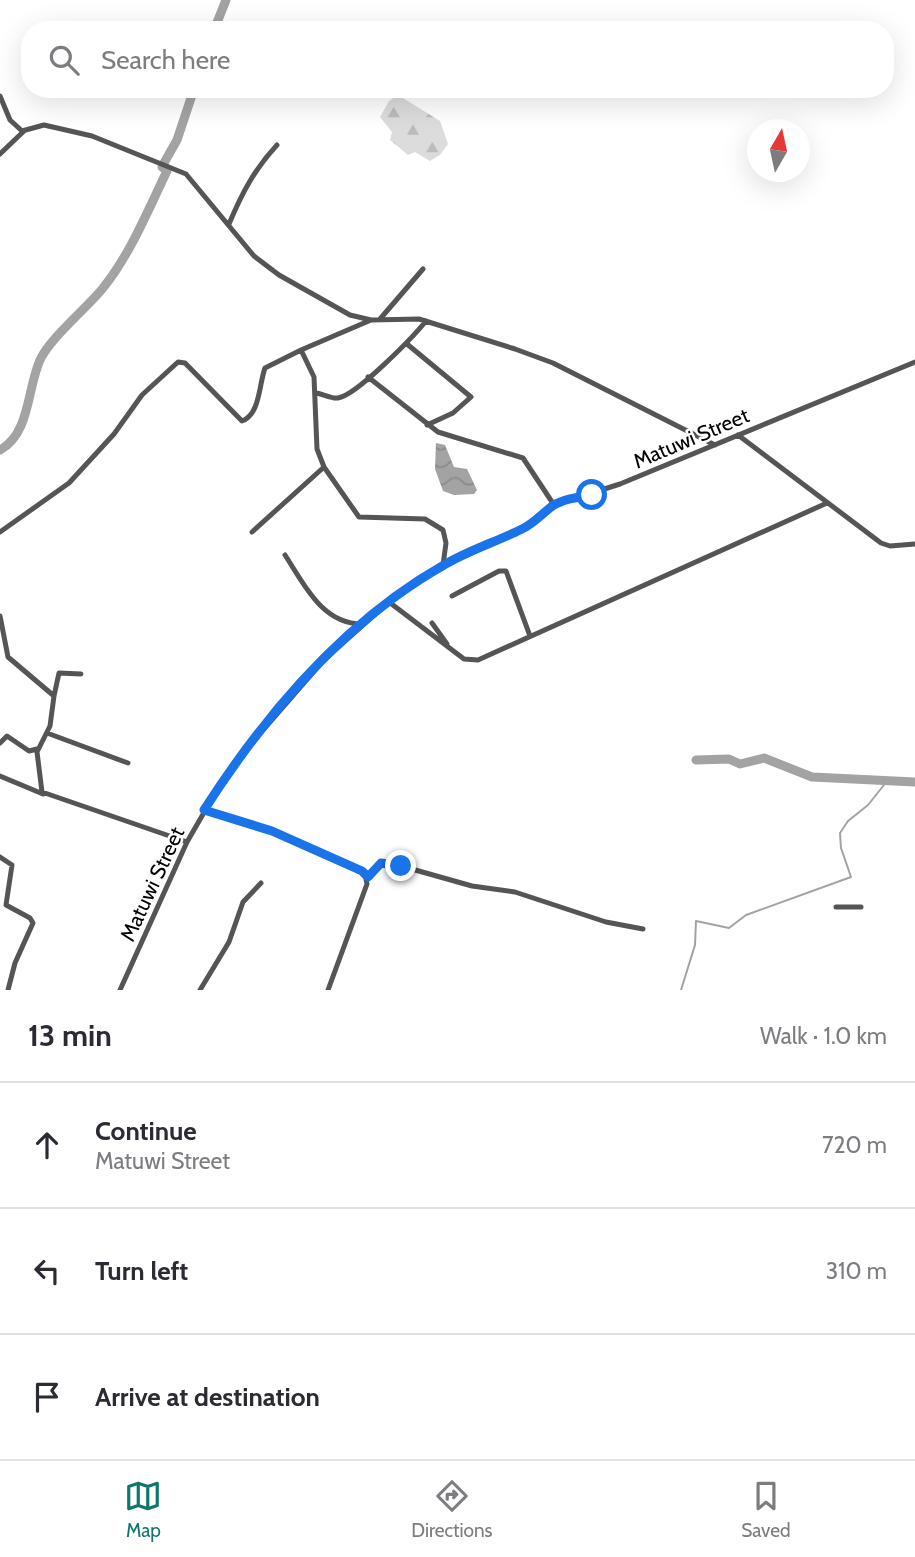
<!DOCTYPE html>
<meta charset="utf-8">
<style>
body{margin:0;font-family:Cabin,sans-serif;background:#f7f7f7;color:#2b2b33}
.compass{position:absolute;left:747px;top:119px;width:63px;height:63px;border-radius:50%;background:#fff;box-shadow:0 7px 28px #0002;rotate:9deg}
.stop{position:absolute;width:21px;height:21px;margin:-16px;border:5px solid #1a73e8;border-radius:50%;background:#fff}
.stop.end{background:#1a73e8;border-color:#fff;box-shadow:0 2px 7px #0008}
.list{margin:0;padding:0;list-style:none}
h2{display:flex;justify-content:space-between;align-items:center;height:91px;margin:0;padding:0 28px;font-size:30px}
h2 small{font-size:23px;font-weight:400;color:#7c7c81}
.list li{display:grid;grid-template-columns:46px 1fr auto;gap:21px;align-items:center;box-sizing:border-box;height:126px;padding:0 28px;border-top:2px solid #e1e1e2}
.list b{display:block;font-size:26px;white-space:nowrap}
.list p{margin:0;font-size:23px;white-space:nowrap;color:#7c7c81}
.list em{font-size:23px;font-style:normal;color:#7c7c81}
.icon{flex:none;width:38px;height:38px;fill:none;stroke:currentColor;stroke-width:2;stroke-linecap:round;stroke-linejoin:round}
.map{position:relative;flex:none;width:915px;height:990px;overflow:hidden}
.search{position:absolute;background:#fff;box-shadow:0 7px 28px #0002;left:21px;right:21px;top:21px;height:77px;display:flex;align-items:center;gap:18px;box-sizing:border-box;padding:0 24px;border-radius:28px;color:#7c7c81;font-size:26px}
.sheet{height:469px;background:#fff}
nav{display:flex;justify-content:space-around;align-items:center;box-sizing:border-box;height:98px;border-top:2px solid #e1e1e2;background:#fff;font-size:19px;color:#7c7c81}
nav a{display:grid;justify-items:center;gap:4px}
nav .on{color:#0f766e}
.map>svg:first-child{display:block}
</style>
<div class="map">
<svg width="915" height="990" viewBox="0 0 915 990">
<defs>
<pattern id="forest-firs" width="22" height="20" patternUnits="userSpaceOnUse" patternTransform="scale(1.75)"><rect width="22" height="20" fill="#dcdcdc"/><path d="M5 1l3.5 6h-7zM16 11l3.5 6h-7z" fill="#bbb"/></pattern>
<pattern id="water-waves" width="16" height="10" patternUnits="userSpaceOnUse" patternTransform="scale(1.75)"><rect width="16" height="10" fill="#a3a3a3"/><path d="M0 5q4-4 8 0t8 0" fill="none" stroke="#8b8b8b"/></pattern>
</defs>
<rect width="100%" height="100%" fill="#fff"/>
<!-- forest -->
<path fill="url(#forest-firs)" d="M398,95L440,121L448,144L440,155L430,161L415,152L408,155L390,140L392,132L380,117L389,101Z"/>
<!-- water -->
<path fill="url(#water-waves)" d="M436,443L445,445L454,467L467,469L477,490L474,494L454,495L443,491L435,469Z"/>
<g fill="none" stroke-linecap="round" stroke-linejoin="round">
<!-- stream -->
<path stroke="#a3a3a3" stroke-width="2" d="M681,990L695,945L696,921L729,928L746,915L851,877L841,848L840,833L848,821L868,805L888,780"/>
<!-- river -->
<path stroke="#a3a3a3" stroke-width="9" d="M214,30L226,0
M164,163L177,140L194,89
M0,450C30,434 27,389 40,360C50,338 87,308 103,288C131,253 148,210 167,171L162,167
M696,760L729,759L740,764L764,758L812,777L915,782"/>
<!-- street -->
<path stroke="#555" stroke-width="5" d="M0,96L10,120L22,131L44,125L92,136L186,174L254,256L279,275L350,315L371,320L419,319L515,349L553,363L715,445
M0,154L24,131
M229,224C242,193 254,170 277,145
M380,319L423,269
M371,320L301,350L314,377L317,449L324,467L359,517L425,519L443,530L446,543L443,565
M407,344L471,397L453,413L427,425
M368,377L438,432L523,458L554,505
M316,393C323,394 331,399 338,398C357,395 413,337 426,321
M738,435L881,543L890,546L915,544
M0,532L69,483L114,434L142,395L178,362L185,363L242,421C260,415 259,384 265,368L301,350
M252,532L324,467
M285,555C304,584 322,624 362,624
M452,596L499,571H506L530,636
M389,602L464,659L478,660L827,503
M0,616L8,657L54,696L50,726L37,752L42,792L187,842
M432,623L447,644
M54,696L59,673L81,674
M47,733L128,763
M0,743L7,736L29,751L37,749
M0,776L43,794
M204,810L272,831L365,874L367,884L328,990
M0,857L12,865L6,905L30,918L33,923L15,963L8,990
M368,877L381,863L394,864L472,886L515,892L606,922L643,929
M836,907H861
M120,990L187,842L217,790L250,745L323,661L389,602L446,563L524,528L554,505L620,484L915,362
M200,990L229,942L243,902L261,883"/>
</g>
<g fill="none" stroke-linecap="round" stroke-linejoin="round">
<!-- route -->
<path stroke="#1a73e8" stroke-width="9" d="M401,866L381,863L368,877L362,871L272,831L204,810C265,715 345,621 444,565C469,550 496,542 522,529C533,524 541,515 551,507C562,499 579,497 592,495"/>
</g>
<g text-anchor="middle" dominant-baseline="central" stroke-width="5" stroke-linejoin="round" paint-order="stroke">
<!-- street labels -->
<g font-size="21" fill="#000" stroke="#fff">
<text transform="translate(691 438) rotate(-23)">Matuwi Street</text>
<text transform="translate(152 884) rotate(-65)">Matuwi Street</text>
</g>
</g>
</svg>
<svg class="compass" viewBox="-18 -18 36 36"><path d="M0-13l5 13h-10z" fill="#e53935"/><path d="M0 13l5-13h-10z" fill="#7c7c81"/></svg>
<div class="stop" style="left:592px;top:495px"></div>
<div class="stop end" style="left:401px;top:866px"></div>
<div class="search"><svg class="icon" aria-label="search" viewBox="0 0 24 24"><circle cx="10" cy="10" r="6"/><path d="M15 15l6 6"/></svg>Search here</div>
</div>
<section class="sheet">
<h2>13 min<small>Walk · 1.0 km</small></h2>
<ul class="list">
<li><svg class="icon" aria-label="ahead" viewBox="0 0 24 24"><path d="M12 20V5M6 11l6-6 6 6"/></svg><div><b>Continue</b><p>Matuwi Street</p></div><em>720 m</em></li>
<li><svg class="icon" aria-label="left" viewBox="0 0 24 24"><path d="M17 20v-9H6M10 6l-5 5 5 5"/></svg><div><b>Turn left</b></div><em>310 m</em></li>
<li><svg class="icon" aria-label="arrive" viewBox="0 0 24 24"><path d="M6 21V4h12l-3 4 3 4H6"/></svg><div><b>Arrive at destination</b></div></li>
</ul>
</section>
<nav>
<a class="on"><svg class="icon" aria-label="map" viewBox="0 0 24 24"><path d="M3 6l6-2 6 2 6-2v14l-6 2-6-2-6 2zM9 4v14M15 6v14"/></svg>Map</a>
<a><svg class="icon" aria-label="directions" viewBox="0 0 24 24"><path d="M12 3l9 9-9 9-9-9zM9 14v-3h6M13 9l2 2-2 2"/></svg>Directions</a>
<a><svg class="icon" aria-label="saved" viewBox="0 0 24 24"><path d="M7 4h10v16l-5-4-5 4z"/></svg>Saved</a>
</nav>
